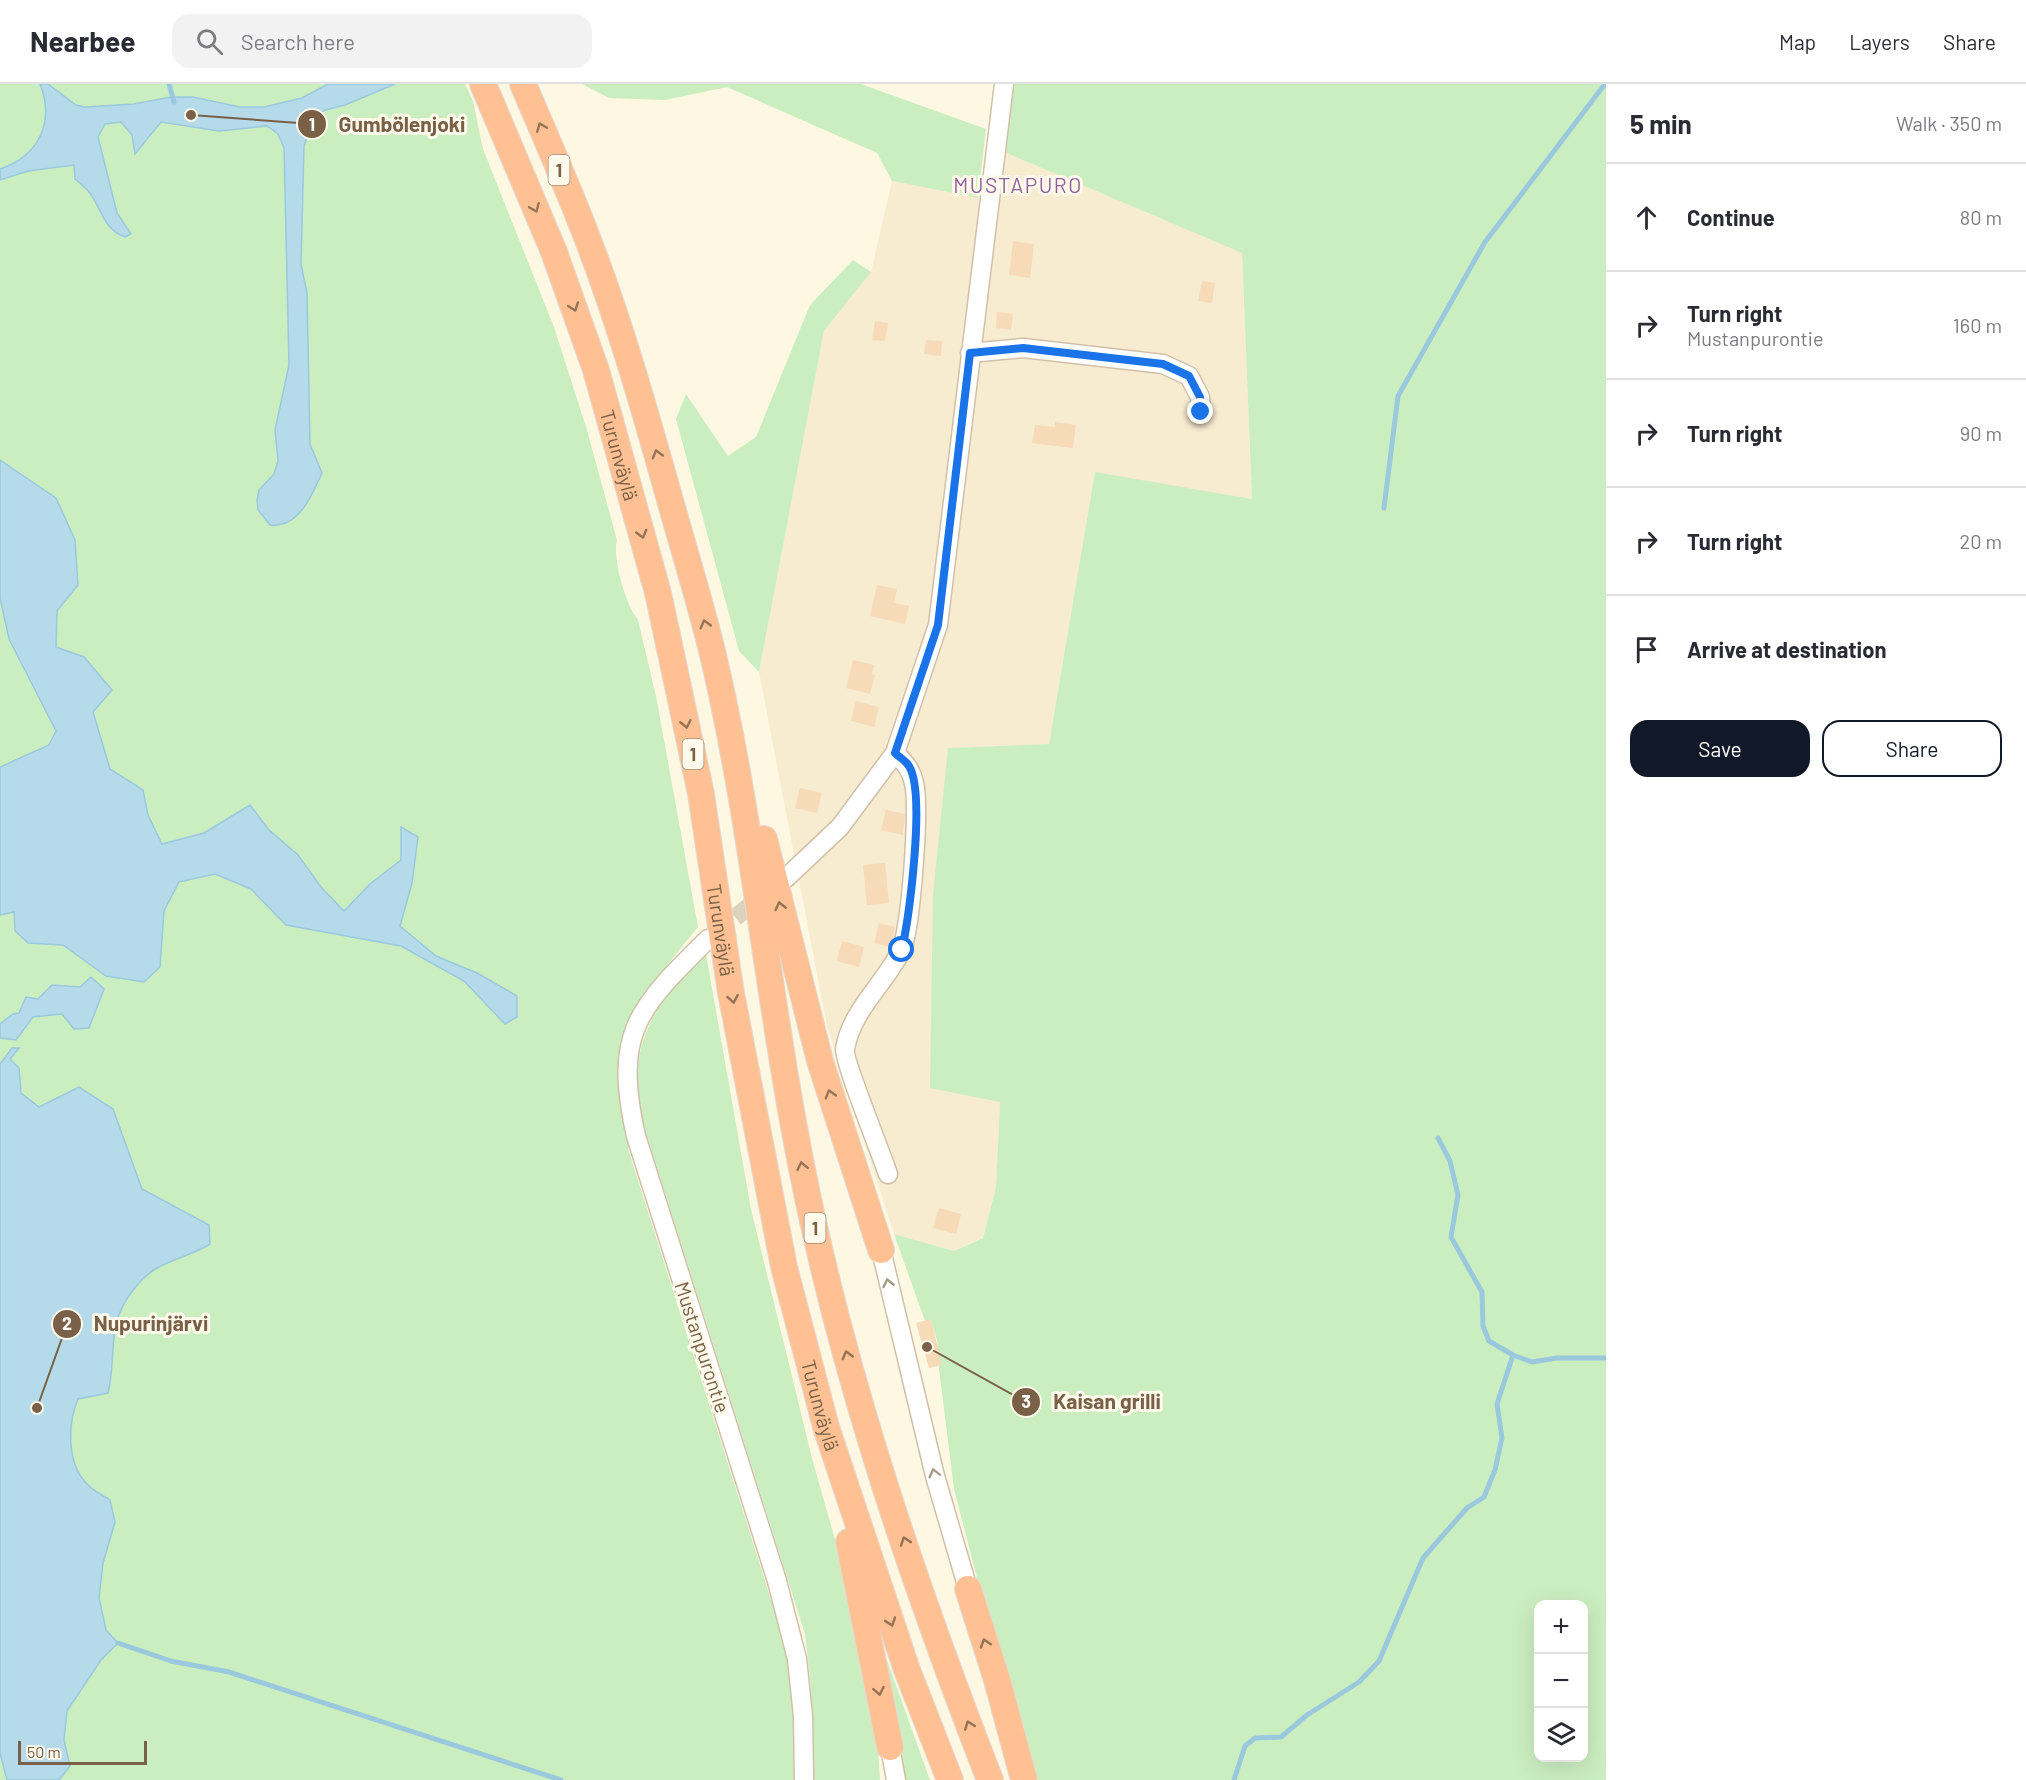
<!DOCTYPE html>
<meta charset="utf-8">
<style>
body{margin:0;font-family:Barlow,sans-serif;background:#f2f2f3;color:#2b2b33}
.controls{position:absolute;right:18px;bottom:18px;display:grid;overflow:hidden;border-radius:12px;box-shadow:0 6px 24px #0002}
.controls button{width:54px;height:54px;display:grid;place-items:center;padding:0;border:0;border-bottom:2px solid #e1e1e2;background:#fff;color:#2b2b33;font:30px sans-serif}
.scale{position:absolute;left:18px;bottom:15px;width:129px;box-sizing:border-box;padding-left:6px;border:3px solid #796046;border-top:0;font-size:16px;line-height:21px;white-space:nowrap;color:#796046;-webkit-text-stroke:4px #fffaeb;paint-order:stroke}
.stop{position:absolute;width:18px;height:18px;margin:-14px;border:4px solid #1a73e8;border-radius:50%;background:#fff}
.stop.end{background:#1a73e8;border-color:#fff;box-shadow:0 2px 6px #0008}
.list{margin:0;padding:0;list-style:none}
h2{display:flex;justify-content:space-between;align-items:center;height:78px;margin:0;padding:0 24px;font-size:26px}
h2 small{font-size:20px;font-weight:400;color:#7c7c81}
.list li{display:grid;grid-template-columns:39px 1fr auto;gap:18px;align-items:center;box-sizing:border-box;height:108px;padding:0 24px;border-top:2px solid #e1e1e2}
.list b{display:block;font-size:22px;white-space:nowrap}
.list p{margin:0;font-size:20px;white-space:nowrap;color:#7c7c81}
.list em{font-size:20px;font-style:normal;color:#7c7c81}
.actions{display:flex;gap:12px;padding:18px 24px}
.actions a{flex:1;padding:14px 0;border:2px solid #111827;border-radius:18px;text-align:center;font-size:21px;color:#111827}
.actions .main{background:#111827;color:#fff}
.icon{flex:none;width:33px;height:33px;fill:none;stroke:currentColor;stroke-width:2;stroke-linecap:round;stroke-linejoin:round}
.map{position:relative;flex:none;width:1606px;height:1696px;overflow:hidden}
header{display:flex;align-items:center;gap:36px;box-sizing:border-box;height:84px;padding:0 30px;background:#fff;border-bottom:2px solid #e1e1e2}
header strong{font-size:28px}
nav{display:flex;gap:33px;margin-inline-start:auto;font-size:21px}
.search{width:420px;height:54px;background:#f2f2f3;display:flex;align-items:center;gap:15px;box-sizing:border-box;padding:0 21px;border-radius:18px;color:#7c7c81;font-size:22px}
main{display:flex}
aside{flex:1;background:#fff}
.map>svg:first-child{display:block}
</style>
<header>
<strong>Nearbee</strong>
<div class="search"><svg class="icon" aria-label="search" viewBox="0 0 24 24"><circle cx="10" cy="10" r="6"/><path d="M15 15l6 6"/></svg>Search here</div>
<nav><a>Map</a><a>Layers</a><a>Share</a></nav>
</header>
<main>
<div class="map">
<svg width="1606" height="1696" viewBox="0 0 1606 1696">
<rect width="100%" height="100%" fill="#fef8e3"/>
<!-- residential -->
<path fill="#f7ebd0" d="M995,64L1242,169L1252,416L1095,388L1049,660L948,664L1000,1018L996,1103L983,1153L954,1167L894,1150L827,942L759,588L824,247L871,188L892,97L978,114Z"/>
<!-- green -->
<path fill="#cbeec0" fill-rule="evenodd" d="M0,0H40C55,38 39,72 0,85Z
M48,0H328L302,14L264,23H240L193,13H171L134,20L85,23L76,21Z
M395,0H465L473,17L483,65L554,243L587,346L617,456C612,474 626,522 638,536L656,612L698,843C658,893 618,935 619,1004C619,1025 626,1047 629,1068L781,1547C793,1596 795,1645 795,1696H0V96L28,87L74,81L75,95C80,99 85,103 89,108C102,124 103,146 125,153L126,141L117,129L98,53L105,40L120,38L132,51L136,69L161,38L219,47L267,42L278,50L284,64L289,282L275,346L278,377L274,389L259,406L258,426L263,434L302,426L322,389L310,360L307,209L301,180L304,62L312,38L325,26L345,21Z
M582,0H861L986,45L978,114L892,97L877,69L727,3L665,16L609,14Z
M1004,0H1606V1696H1036L997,1571L954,1405L936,1261L938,1260L931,1236L925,1237L894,1150L954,1167L983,1154L996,1103L1000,1018L930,1004L933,811L948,664L1049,660L1095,388L1252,415L1242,169L995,64ZM1538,1520H1584V1674H1538Z
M853,176L871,188L824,247L759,588L739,567L676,335L686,310L728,372L756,353L810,221Z
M706,870L751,1125L812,1374L838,1466L878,1664L880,1696H812L811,1604L805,1550L643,1039C641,1026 637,1011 637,997C637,943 668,904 706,870Z
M879,1554L930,1696H905Z"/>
<!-- water -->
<path fill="#b5daea" stroke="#9ac8dd" stroke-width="1.5" d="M40,0H48L76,21L85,23L134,20L171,13H193L240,23H264L302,14L328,0H395L345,21L325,26L312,38L304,62L301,180L307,209L310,360L322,389C312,411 299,444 270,441L258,426L257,416L259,406L274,390L278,377L275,346L289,281L284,64L278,50L267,42L219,47L161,38L135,70L132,51L121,38L105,40L98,53L117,129L131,150L125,153C103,146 102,124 89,108C85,103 80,99 75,95L74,81L28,87L0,96V85C39,72 55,38 40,0Z
M0,376L56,414L75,456L78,501L57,527L56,563L84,573L112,606L93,628L110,685L143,706L148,731L162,760L204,749L250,721L268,745L298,771L321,803L344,827L370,800L401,776V743L418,753L412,799L400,842L436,872L477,889L517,912V933L505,940L464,897L401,862L286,841L251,805L215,790L179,798L164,827L160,883L144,898L106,892L63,861L28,859L15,847L14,828L0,831V683L49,661L56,647L9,555L0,514Z
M91,893L104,905L89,944L74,945L62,930L33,933L16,956L0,954V940L13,930L19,929L26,913L38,915L52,901L80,903Z
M12,964H19L10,975L19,984L21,1009L39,1023L79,1003L113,1025L142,1105L209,1141L210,1160C194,1170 176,1174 159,1183C139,1194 121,1218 116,1241C111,1263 114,1286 108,1309L78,1315C68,1339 66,1379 87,1400C93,1407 103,1411 110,1416L115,1438L103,1479L99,1514L106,1546L118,1559L101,1576L67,1627L64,1656L70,1682L59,1696H7L0,1669V980Z"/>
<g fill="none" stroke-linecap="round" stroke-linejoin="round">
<!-- stream -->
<path stroke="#9ac8dd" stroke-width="5" d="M169,0L174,18
M1384,424L1398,312L1485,158L1605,0
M1438,1054L1450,1077L1458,1111L1451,1153L1482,1208L1483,1242L1489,1257L1513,1271L1532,1278L1557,1274H1606
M118,1559L171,1577L229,1588L561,1696
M1234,1696L1245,1662L1255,1654L1281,1653L1307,1631L1359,1598L1379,1577L1423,1474L1467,1424L1484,1413L1495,1386L1502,1354L1497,1320L1513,1271"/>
</g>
<!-- building -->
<path fill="#f7dab8" d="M1013,157L1034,160L1030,194L1009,191Z
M1202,197L1215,199L1212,219L1198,217Z
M997,228L1013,230L1011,246L996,244Z
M875,237L888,239L885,257L872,256Z
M926,256L942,257L941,272L924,270Z
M1055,338L1076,341L1073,364L1032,359L1035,341L1055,343Z
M877,501L897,505L894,519L909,522L905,540L870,532Z
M853,576L874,581L872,590L875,591L870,610L846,604Z
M856,617L879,623L874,643L851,637Z
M800,704L822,709L817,729L795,724Z
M886,726L905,730L903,751L881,746Z
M885,779L889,819L867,821L863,781Z
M879,839L895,843L890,863L874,859Z
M842,857L864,863L859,883L837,877Z
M939,1124L961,1130L956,1150L933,1144Z
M931,1235L942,1281L929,1284L916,1239Z"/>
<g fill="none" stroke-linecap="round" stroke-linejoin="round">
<!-- minor-tunnel -->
<path stroke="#ddd2bc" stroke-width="18" stroke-dasharray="18 9" stroke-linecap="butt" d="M714,850L765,810"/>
<defs>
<path id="minor" d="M970,269L1023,264L1163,280L1189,292L1200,313L1201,328
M786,794L840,743L895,669L938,541L1004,0
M708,855C637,925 613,949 636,1052L777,1497L797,1575L803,1632L804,1696
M888,1090C882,1072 843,975 845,965C851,927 885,899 901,867C911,846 920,722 914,699C911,685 905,679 895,669
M881,1166L935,1392L968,1505
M890,1663L896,1696"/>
<g id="highway">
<path id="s1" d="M483,0L554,168L596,286L658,509L701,710L731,909L784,1183L826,1343L907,1586L950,1696"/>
<path d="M523,0C545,52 568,103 588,156C620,239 644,324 668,409C683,463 700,517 713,571C750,727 765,886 794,1043C834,1266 908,1485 990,1696"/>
<path d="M764,755L820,977L881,1166"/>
<path d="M849,1458L890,1663"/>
<path d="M968,1505L997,1596L1024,1696"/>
</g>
</defs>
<!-- minor casing -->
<use href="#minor" stroke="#d1c0a8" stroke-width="21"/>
<!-- highway casing -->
<use href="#highway" stroke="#e2dcd6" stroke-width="28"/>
<!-- minor -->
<use href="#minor" stroke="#fff" stroke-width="18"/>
<!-- highway -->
<use href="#highway" stroke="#ffc093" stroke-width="26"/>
</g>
<!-- one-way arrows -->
<defs><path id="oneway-chevron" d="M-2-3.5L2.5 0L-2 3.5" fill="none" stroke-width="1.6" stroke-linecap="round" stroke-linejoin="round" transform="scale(1.5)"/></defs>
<g stroke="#947355">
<use href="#oneway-chevron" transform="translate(541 43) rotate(-112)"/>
<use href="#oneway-chevron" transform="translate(535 124) rotate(67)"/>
<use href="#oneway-chevron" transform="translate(574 223) rotate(70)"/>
<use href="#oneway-chevron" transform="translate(657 370) rotate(-106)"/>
<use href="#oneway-chevron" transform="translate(642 450) rotate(75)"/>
<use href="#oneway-chevron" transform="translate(705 540) rotate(-105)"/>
<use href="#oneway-chevron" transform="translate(686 640) rotate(78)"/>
<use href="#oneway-chevron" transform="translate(780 822) rotate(-103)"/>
<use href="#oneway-chevron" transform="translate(733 915) rotate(80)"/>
<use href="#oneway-chevron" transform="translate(830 1010) rotate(-106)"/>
<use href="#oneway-chevron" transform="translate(802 1082) rotate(-102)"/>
<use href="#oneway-chevron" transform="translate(847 1271) rotate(-105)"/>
<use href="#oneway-chevron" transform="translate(905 1457) rotate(-109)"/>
<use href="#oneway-chevron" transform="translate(891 1538) rotate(71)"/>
<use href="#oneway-chevron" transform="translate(985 1559) rotate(-108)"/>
<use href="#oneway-chevron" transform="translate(879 1607) rotate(79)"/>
<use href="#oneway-chevron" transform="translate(969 1641) rotate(-111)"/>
</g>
<g stroke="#a89887">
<use href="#oneway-chevron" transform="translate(888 1199) rotate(-103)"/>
<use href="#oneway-chevron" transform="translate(934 1389) rotate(-104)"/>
</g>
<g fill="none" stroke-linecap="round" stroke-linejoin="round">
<!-- route -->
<path stroke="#1a73e8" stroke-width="8" d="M902,866C909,832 926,710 909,682C906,677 899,673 895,669L938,541L970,269L1023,264L1163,280L1189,292L1200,313L1201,328"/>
</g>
<g text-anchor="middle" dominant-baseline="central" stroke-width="6" stroke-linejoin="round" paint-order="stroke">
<!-- shield labels -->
<g fill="#fffaeb" stroke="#a18e78" stroke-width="1.5">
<rect x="548.5" y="71" width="21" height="30" rx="4.5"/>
<rect x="682.5" y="655" width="21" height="30" rx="4.5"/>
<rect x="804.5" y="1129" width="21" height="30" rx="4.5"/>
</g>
<g font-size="18" font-weight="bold" fill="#796046">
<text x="559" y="86">1</text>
<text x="693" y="670">1</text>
<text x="815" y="1144">1</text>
</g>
<!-- street labels -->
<g font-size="20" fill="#796046" stroke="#fffaeb">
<text stroke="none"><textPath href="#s1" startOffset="396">Turunväylä</textPath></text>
<text stroke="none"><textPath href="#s1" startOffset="882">Turunväylä</textPath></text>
<text transform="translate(703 1263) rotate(72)">Mustanpurontie</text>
<text stroke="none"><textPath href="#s1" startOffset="1368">Turunväylä</textPath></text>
</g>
<!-- neighbourhood labels -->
<g font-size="21" letter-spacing="1.5" fill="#93619e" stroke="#fffaeb">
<text x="1018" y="100">MUSTAPURO</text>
</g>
</g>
<!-- callouts -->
<path fill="none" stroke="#796046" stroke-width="2" d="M191 31L312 40M37 1324L67 1240M927 1263L1026 1318"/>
<g fill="#796046" stroke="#fffaeb" stroke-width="2">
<circle cx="191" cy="31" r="6"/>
<circle cx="37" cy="1324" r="6"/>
<circle cx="927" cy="1263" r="6"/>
<circle cx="312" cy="40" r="15"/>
<circle cx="67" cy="1240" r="15"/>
<circle cx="1026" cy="1318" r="15"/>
</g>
<g font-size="18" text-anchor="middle" font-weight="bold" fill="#fff">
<text x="312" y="47">1</text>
<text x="67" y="1246">2</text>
<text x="1026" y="1324">3</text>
</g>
<g font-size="21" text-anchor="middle" font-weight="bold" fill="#796046" stroke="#fffaeb" stroke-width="6" stroke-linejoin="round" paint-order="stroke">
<text x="402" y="48">Gumbölenjoki</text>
<text x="151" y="1247">Nupurinjärvi</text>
<text x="1107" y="1325">Kaisan grilli</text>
</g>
</svg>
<div class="controls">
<button>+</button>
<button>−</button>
<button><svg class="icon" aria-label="layers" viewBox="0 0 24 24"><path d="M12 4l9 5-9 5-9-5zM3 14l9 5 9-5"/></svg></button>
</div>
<div class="scale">50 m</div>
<div class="stop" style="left:902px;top:866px"></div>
<div class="stop end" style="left:1201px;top:328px"></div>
</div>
<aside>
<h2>5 min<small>Walk · 350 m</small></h2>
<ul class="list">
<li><svg class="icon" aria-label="ahead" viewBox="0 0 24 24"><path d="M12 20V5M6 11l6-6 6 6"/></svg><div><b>Continue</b></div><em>80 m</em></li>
<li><svg class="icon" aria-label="right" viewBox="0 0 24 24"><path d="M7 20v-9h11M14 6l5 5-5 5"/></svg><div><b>Turn right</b><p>Mustanpurontie</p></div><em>160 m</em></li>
<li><svg class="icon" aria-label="right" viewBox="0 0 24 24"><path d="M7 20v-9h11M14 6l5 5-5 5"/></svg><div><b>Turn right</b></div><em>90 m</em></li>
<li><svg class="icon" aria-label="right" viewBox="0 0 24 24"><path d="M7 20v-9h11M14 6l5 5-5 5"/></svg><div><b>Turn right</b></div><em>20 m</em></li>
<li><svg class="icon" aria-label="arrive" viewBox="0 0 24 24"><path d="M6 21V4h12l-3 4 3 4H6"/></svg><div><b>Arrive at destination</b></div></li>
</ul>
<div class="actions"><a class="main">Save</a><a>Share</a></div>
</aside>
</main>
